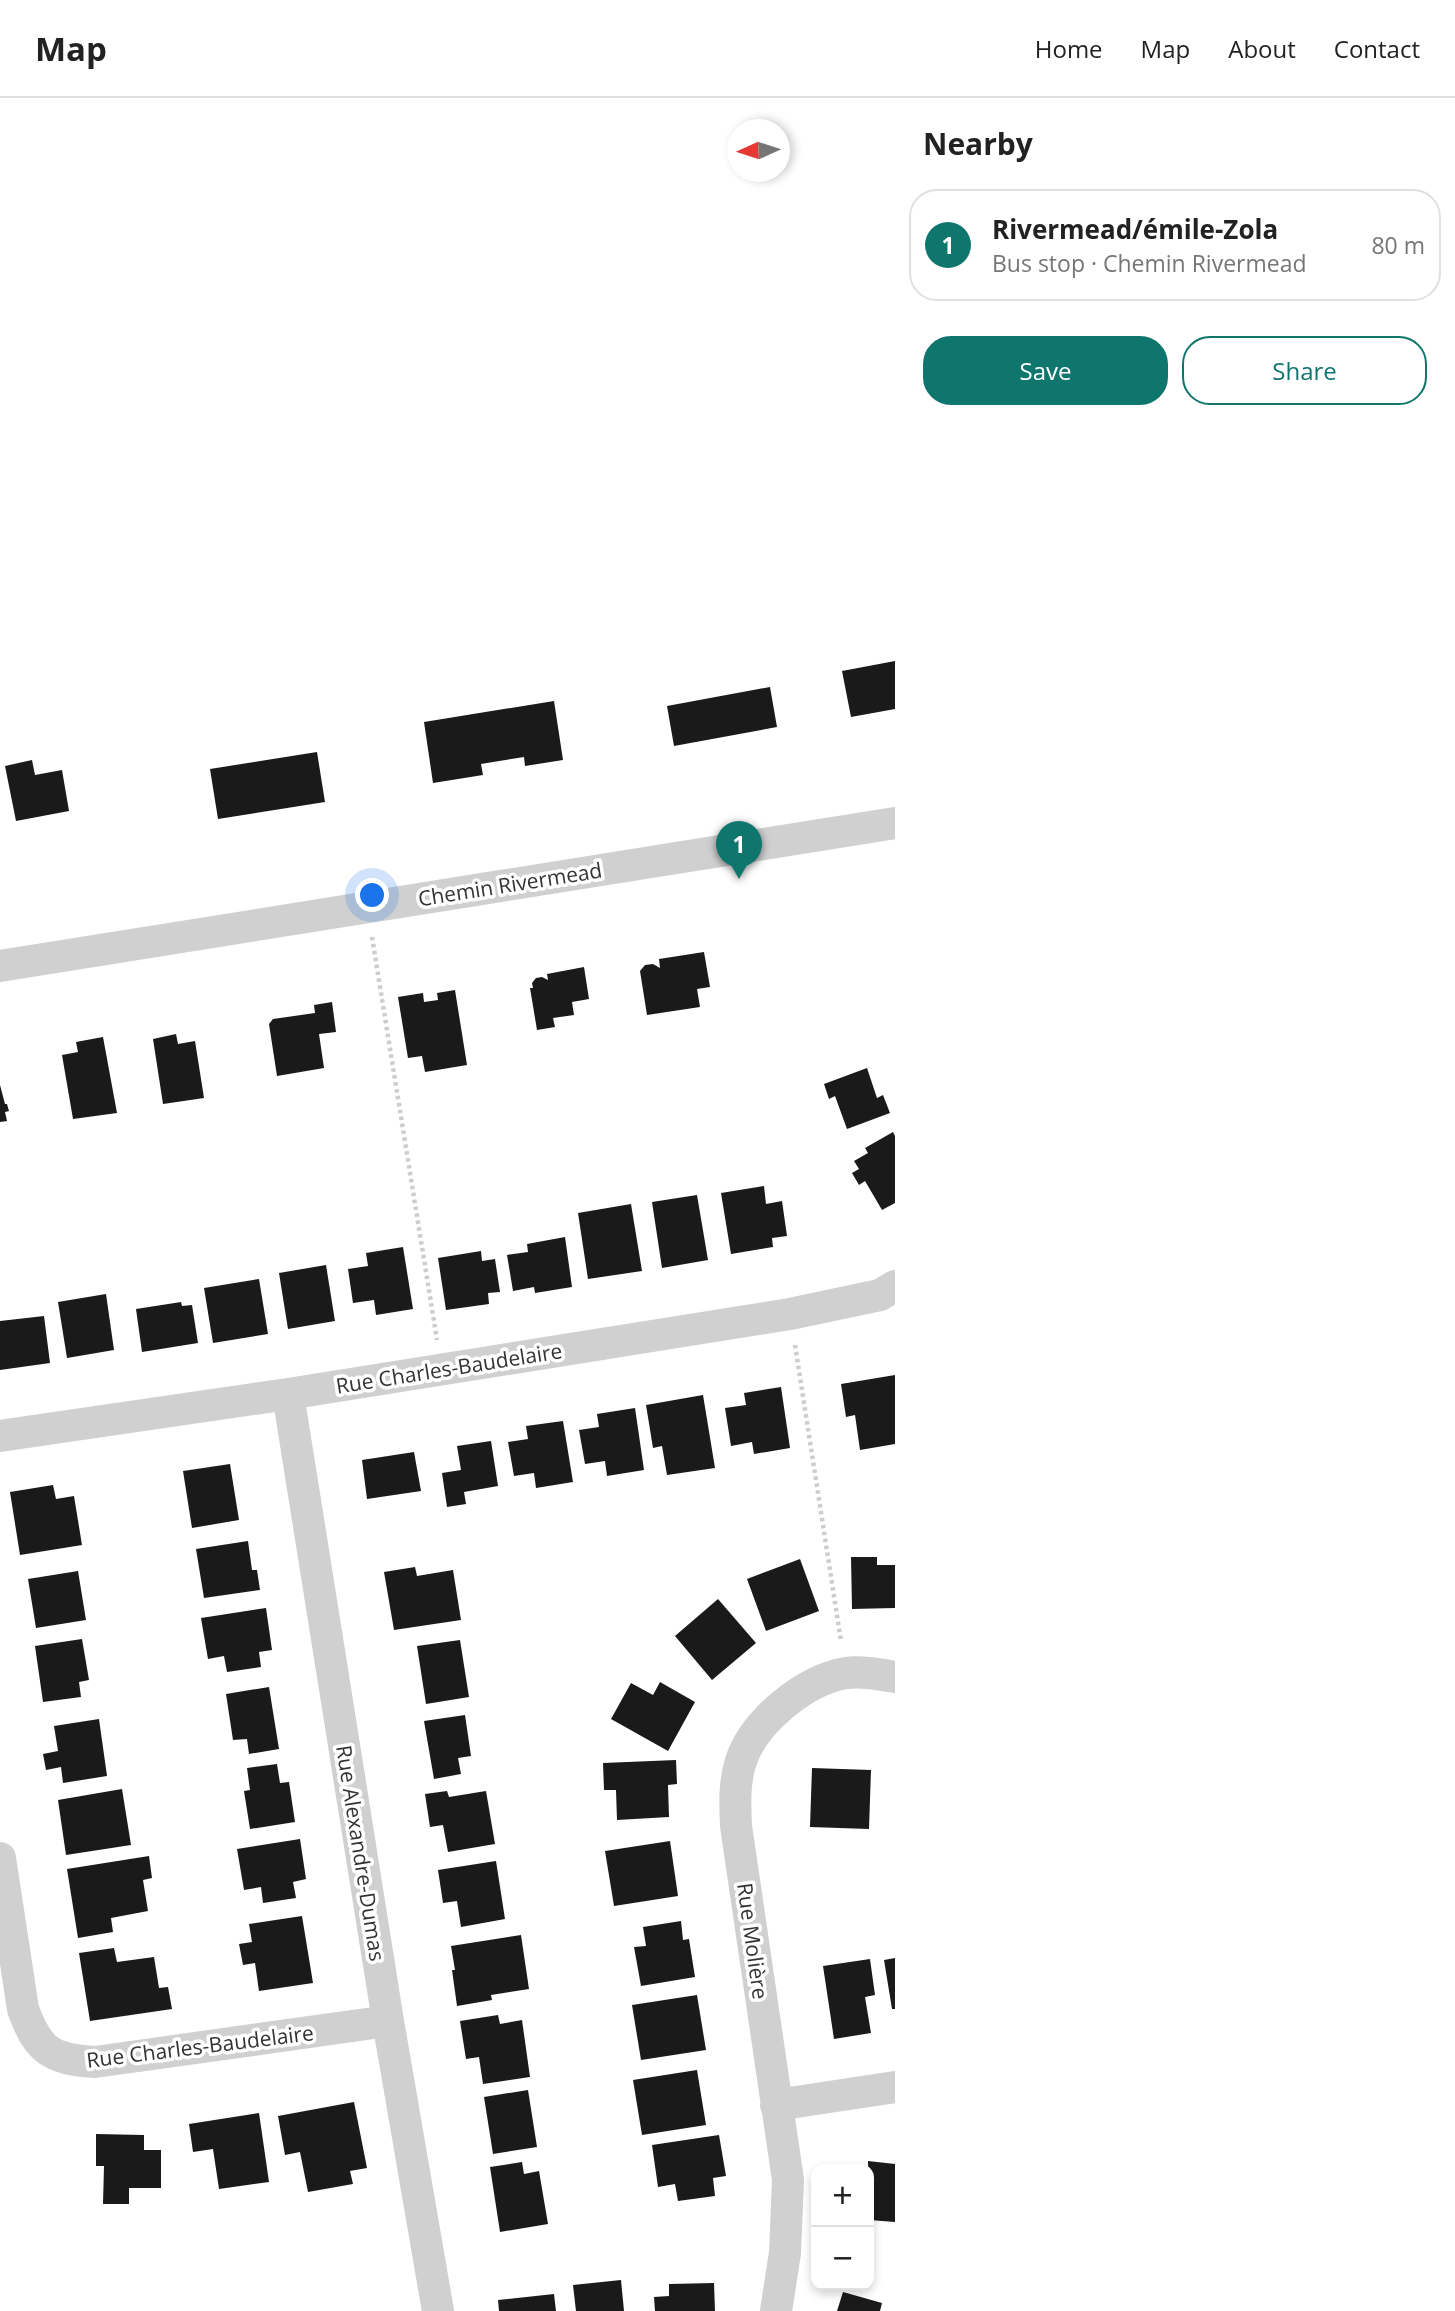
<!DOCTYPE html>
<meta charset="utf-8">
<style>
body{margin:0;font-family:"Open Sans",sans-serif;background:#f2f2f2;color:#222}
.controls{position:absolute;right:21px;bottom:21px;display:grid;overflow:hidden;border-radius:14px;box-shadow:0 4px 10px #0003}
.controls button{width:63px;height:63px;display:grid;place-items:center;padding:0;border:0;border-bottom:2px solid #e0e0e0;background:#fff;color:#222;font:35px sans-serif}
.compass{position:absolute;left:727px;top:21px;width:63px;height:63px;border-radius:50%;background:#fff;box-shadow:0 4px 10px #0003;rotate:267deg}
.you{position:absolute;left:373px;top:798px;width:24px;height:24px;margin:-18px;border:5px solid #fff;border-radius:50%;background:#1a73e8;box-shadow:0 0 0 10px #1a73e833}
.badge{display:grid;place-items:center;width:46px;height:46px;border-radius:50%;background:#0f766e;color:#fff;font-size:23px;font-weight:700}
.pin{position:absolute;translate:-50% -58px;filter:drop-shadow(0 2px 4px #0008)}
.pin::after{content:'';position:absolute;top:37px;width:24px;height:21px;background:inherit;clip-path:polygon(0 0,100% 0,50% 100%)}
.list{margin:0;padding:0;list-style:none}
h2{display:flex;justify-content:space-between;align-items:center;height:91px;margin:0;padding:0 28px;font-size:30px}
h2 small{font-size:23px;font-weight:400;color:#767676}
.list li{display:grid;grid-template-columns:46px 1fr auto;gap:21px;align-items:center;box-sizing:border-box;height:112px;margin:0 14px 14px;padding:0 14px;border:2px solid #e0e0e0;border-radius:28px}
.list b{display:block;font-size:26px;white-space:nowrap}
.list p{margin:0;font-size:23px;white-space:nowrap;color:#767676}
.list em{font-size:23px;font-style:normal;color:#767676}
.actions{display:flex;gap:14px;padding:21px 28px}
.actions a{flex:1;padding:16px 0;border:2px solid #0f766e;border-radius:28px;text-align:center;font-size:24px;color:#0f766e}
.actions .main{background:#0f766e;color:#fff}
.map{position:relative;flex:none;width:895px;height:2213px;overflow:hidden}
header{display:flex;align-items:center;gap:42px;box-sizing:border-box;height:98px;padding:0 35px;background:#fff;border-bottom:2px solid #e0e0e0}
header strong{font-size:33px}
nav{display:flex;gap:38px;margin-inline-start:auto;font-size:24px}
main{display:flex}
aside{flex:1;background:#fff}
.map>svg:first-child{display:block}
</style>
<header>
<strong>Map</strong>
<nav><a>Home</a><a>Map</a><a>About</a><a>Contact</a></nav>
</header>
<main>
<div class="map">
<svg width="895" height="2213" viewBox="0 0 895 2213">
<rect width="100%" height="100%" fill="#fff"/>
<!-- building -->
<path fill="#1a1a1a" d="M895,563V611L851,619L842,573Z
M770,589L777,629L674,648L667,608Z
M554,603L563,662L525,668L524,659L481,666L483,677L433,685L424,624Z
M317,654L325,704L218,721L210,671Z
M32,662L35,677L62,672L69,713L16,723L5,668Z
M704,854L710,889L697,891L700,909L647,917L640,873L645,867L653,866L660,870L659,861Z
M584,869L589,901L572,904L574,917L553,920L555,929L537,932L530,890H533L532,885L536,880L542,879L548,882L547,876Z
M455,892L467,967L425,974L422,958L408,960L398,899L423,895L424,904L438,902L437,895Z
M332,904L336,934L319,936L324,970L277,978L269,926L273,921L315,915L314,907Z
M176,936L178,946L195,943L204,1000L163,1006L153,941Z
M103,939L117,1015L73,1021L62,957L78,954L76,944Z
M867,970L877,1000L883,997L890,1015L847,1031L835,998L829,1001L824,986Z
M0,987L5,1006H7L9,1013L5,1014L7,1023L0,1024Z
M893,1034L895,1038V1105L882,1112L865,1083L859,1087L852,1075L859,1071L854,1063L868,1055L865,1050Z
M764,1088L766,1106L782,1103L787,1138L772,1140L773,1149L731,1156L721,1095Z
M697,1097L708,1162L662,1170L652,1104Z
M631,1106L642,1173L588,1181L578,1115Z
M565,1139L572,1189L535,1195L534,1189L513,1193L507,1157L528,1154L527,1146Z
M403,1149L413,1211L376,1217L374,1202L353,1205L348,1171L368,1168L366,1155Z
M481,1153L482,1163L495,1161L500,1194L488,1195L489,1206L446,1212L438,1160Z
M326,1167L335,1223L288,1231L279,1175Z
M259,1181L268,1236L213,1245L204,1190Z
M106,1196L114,1252L67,1260L58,1204Z
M181,1204L182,1208L192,1207L198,1245L142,1254L136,1211Z
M44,1218L50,1265L0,1272V1223Z
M895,1277V1346L860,1352L855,1317L846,1319L841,1286Z
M781,1289L790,1350L754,1356L752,1344L731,1348L725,1310L746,1307L744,1295Z
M703,1297L715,1370L667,1377L662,1348L653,1350L646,1307Z
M635,1310L644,1372L607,1378L605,1363L585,1366L579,1332L599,1329L597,1316Z
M563,1323L573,1384L536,1390L534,1375L514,1378L508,1344L528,1341L526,1328Z
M491,1343L498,1388L464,1394L466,1406L447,1409L442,1375L461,1372L457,1348Z
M414,1354L421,1393L367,1401L362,1362Z
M230,1366L239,1422L192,1430L183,1373Z
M53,1387L56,1401L74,1398L82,1447L20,1457L10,1394Z
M248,1443L252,1472H257L260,1492L204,1500L196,1451Z
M851,1459H877V1467H895V1510L852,1511Z
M800,1461L819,1513L766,1533L747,1481Z
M415,1469L417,1478L453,1472L461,1522L394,1532L384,1474Z
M78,1473L86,1522L36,1530L28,1481Z
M718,1501L756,1545L712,1582L675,1538Z
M266,1510L272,1552L259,1554L261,1569L227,1574L224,1558L208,1561L201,1520Z
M82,1541L89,1582L79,1584L81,1599L43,1604L35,1548Z
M460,1542L469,1599L426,1606L417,1548Z
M660,1584L695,1604L668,1653L611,1621L631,1585L653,1597Z
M269,1589L279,1651L249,1656L247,1641L233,1642L226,1596Z
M465,1617L471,1658L458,1660L461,1676L434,1681L424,1623Z
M99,1621L107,1678L63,1685L61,1669L46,1672L43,1656L58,1653L54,1628Z
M676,1662L677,1686L668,1687L669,1719L617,1722L616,1692H604L603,1665Z
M277,1666L280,1685L289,1684L295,1724L250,1731L244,1693L250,1692L247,1670Z
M812,1670L871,1672L869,1731L810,1729Z
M122,1691L131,1747L66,1757L58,1702Z
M447,1693L449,1699L486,1693L495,1746L448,1754L443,1727L430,1729L425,1696Z
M300,1741L306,1781L293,1784L296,1800L263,1805L261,1789L244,1792L237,1751Z
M670,1743L678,1798L614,1808L605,1753Z
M149,1758L152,1780L143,1782L148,1813L111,1820L113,1834L78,1840L67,1771Z
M496,1763L505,1821L461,1829L457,1803L443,1805L438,1772Z
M302,1818L313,1885L259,1893L255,1865L243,1867L239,1846L252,1844L249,1826Z
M681,1823L683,1842L689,1841L695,1879L641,1888L634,1849L646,1848L643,1829Z
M521,1837L529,1891L491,1897L492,1902L457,1908L452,1872H455L451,1848Z
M114,1850L117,1864L154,1859L159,1890L168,1889L172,1911L90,1923L79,1855Z
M895,1860V1911H892L884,1862Z
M870,1861L875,1897L865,1899L871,1935L834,1941L823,1868Z
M697,1897L706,1952L641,1962L632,1907Z
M498,1917L500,1926L522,1922L530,1979L483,1986L479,1959L466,1961L460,1923Z
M697,1972L706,2027L642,2037L633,1982Z
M528,1992L537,2049L493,2056L484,1999Z
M354,2004L367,2070L350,2073L353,2086L308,2094L300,2054L285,2057L278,2018Z
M259,2015L269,2084L219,2091L213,2051L193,2054L189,2026Z
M96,2036L144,2037V2052H161V2090H129V2106H103L104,2068H96Z
M719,2037L726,2078L713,2080L715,2098L678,2103L675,2086L658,2089L652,2047Z
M868,2063L895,2066V2124L869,2122Z
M522,2064L524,2076L539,2073L548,2126L500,2134L490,2069Z
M621,2182L624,2213H576L573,2187Z
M714,2185L715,2213H655L654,2199L669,2198V2186Z
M843,2194L882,2205L880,2213H837Z
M554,2196L556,2213H499L498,2202Z"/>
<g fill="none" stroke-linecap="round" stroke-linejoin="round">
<!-- path -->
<path stroke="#cdcdcd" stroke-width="4.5" stroke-dasharray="3.5 3.5" stroke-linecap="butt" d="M372,839L437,1242
M795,1247L841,1543"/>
<!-- minor -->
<path stroke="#d0d0d0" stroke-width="32" d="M0,868L895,725
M288,1296L388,1923L438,2213
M0,1338L288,1296L790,1216L880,1197L895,1188
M0,1760L23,1911C38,1953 51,1961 95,1964L388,1923
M776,2007L895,1989
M776,2213L785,2155L788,2082L736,1728C735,1707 734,1684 741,1663C754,1623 805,1582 846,1575C862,1573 879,1576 895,1579"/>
</g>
<g text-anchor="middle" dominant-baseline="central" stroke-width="7" stroke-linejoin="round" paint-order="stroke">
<!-- street labels -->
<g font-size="21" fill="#333" stroke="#fff">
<text transform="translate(510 786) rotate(-9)">Chemin Rivermead</text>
<text transform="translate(449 1270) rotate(-9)">Rue Charles-Baudelaire</text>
<text transform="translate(361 1755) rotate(81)">Rue Alexandre-Dumas</text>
<text transform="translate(753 1843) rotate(82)">Rue Molière</text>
<text transform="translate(200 1948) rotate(-7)">Rue Charles-Baudelaire</text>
</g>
</g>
</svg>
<div class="controls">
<button>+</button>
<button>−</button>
</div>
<svg class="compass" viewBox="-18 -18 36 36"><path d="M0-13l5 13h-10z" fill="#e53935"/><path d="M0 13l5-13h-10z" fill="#767676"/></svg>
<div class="you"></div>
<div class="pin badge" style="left:739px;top:781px">1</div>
</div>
<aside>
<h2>Nearby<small></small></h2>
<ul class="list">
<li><span class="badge">1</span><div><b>Rivermead/émile-Zola</b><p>Bus stop · Chemin Rivermead</p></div><em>80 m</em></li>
</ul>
<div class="actions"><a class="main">Save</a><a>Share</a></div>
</aside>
</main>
